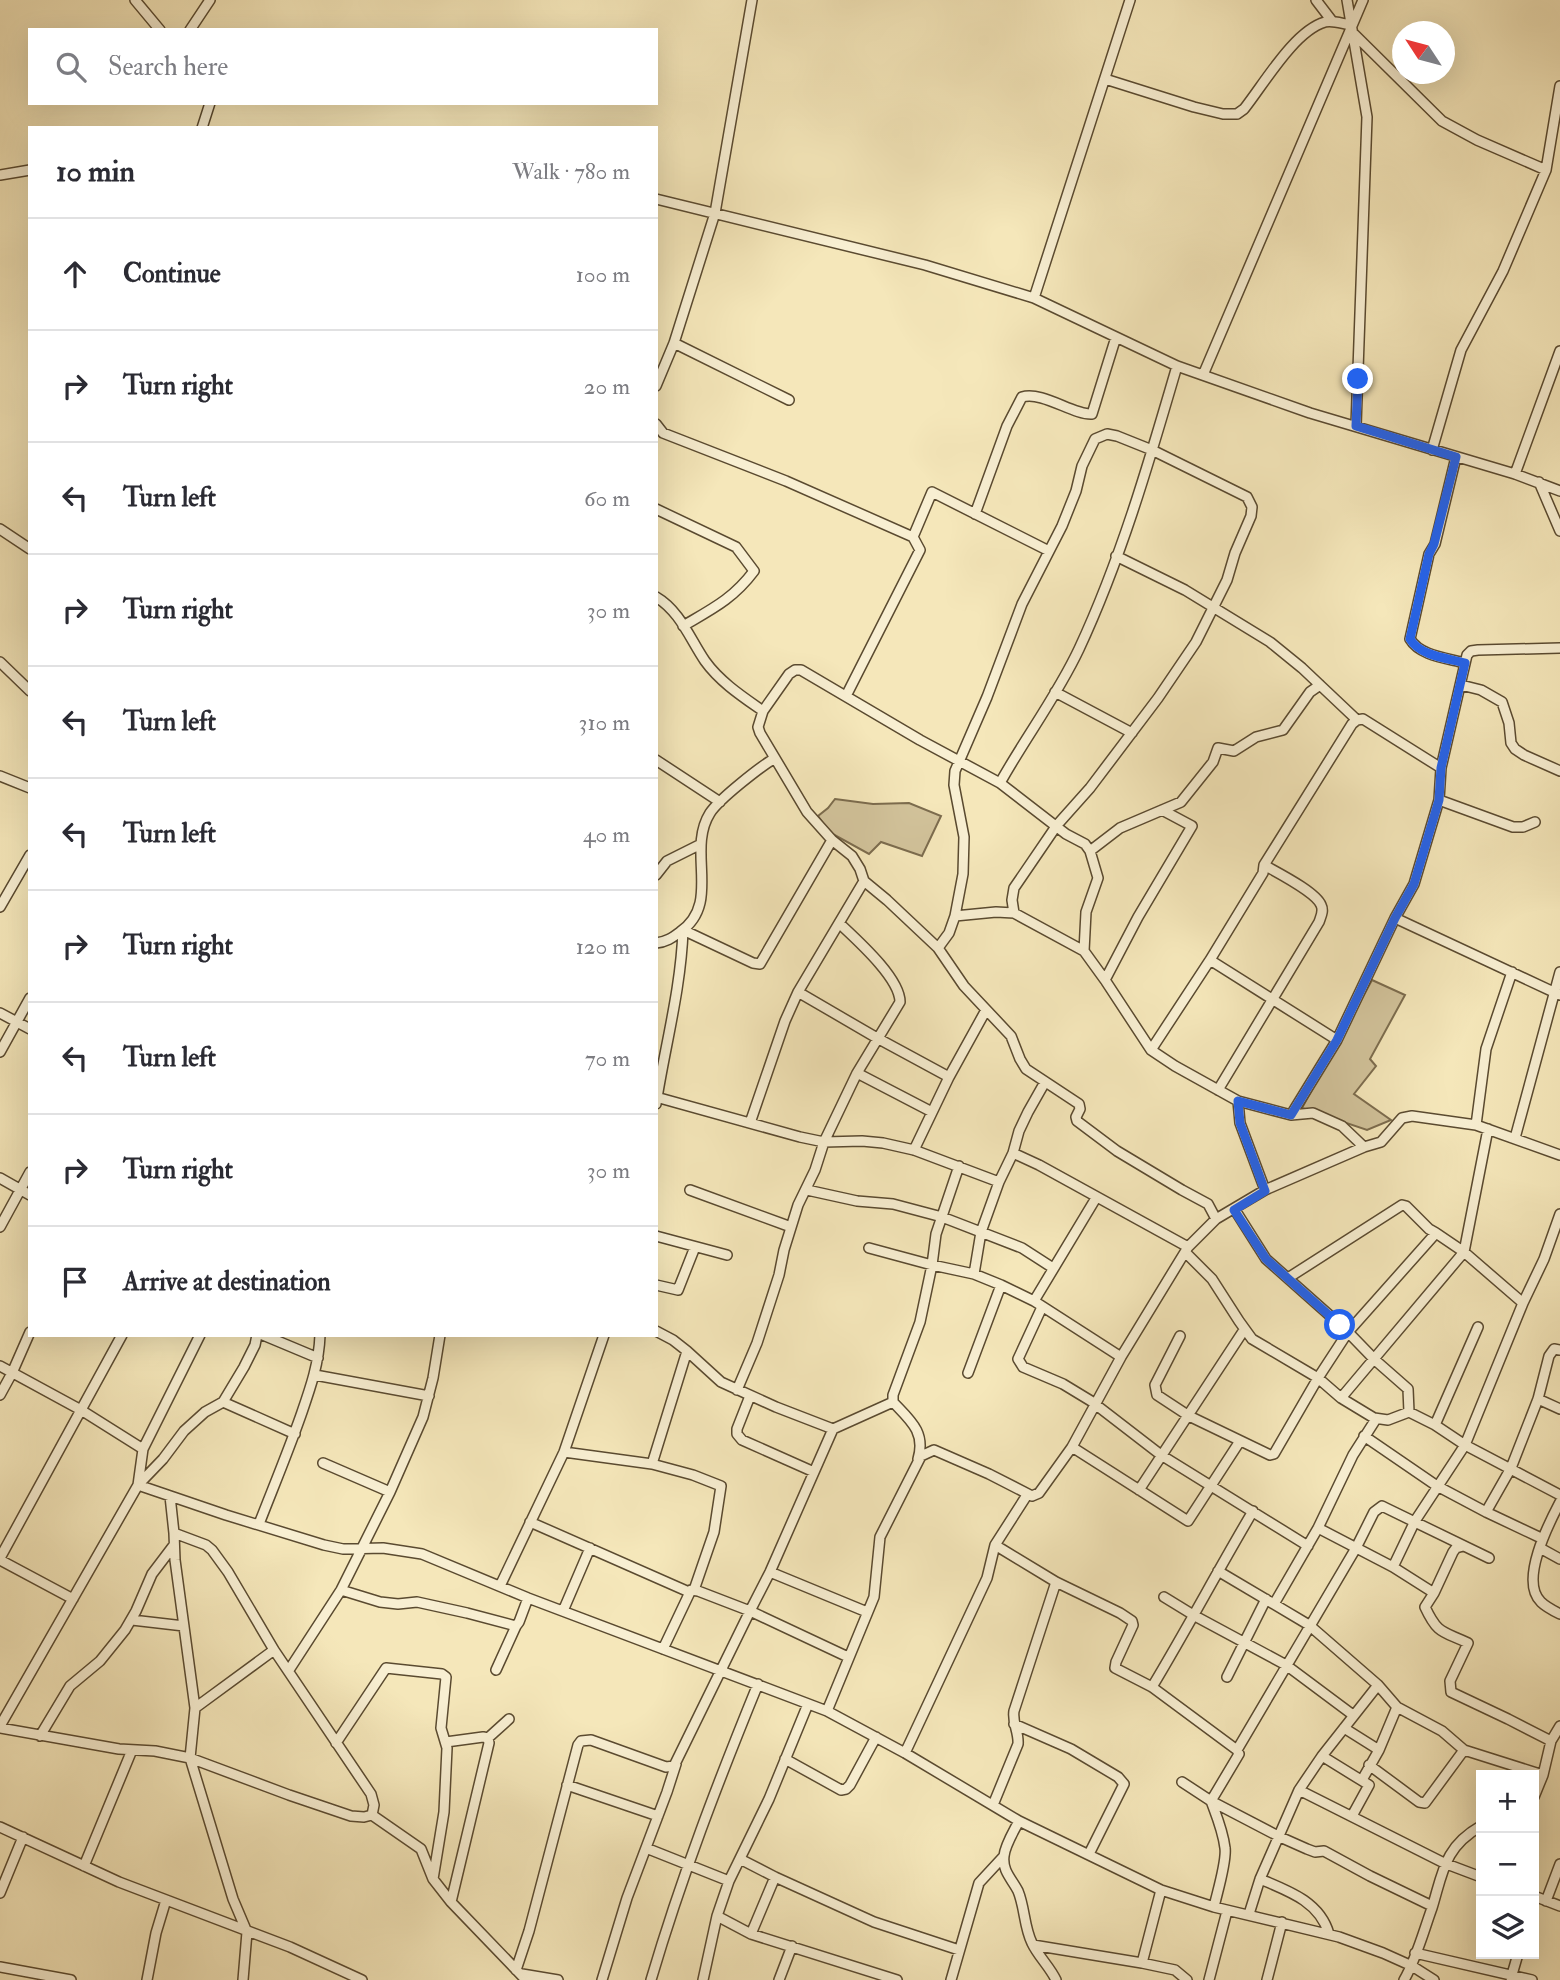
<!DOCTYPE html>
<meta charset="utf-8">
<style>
body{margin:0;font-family:"IM FELL Double Pica",serif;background:#f7f7f7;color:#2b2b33}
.controls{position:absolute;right:21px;bottom:21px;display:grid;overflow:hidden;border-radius:0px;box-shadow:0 7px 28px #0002}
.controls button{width:63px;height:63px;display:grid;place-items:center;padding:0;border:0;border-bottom:2px solid #e1e1e2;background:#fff;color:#2b2b33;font:35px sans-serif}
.compass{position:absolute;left:1392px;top:21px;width:63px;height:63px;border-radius:50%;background:#fff;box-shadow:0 7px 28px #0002;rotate:306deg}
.stop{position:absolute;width:21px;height:21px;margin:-16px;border:5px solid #2563eb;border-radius:50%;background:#fff}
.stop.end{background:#2563eb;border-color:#fff;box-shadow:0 2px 7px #0008}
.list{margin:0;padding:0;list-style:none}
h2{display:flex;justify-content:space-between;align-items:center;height:91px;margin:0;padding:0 28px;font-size:30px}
h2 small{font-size:23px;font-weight:400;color:#7c7c81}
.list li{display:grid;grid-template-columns:46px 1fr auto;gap:21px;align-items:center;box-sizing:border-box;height:112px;padding:0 28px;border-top:2px solid #e1e1e2}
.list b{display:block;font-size:26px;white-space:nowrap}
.list em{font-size:23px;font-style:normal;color:#7c7c81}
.icon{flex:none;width:38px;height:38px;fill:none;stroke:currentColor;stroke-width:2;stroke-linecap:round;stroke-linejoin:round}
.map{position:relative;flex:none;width:1560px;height:1980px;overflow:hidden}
.search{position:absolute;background:#fff;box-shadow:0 7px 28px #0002;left:28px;top:28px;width:630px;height:77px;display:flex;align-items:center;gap:18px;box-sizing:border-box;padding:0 24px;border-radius:0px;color:#7c7c81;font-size:26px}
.panel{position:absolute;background:#fff;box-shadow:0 7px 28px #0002;left:28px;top:126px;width:630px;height:1211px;border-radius:0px}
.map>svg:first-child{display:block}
</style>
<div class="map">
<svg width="1560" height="1980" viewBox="0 0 1560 1980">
<rect width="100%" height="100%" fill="#f5e7ba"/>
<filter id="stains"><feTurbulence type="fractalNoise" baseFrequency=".00286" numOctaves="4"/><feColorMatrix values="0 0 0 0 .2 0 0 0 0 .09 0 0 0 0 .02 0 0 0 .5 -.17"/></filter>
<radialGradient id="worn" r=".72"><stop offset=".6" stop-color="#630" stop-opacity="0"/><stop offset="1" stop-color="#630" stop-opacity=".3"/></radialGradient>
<!-- green -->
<path fill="#d2c39b" stroke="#7c6c4e" stroke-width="2" d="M835,799L873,804L909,803L941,816L922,856L881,842L869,854L829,832L818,816L828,808Z
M1372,980L1405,995L1370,1059L1376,1066L1354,1094L1391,1120L1367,1130L1302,1108Z"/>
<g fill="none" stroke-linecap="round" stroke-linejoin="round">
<defs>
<path id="street" d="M135,0L160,30
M1316,0L1332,21
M1347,0L1367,117L1356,426
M190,30L210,0
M1353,33L1442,121L1477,140L1546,170
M1105,79L1194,107L1223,114H1237L1244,109C1264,84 1294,31 1325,22C1333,20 1343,24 1352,25
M202,128L210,103
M0,175L30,170
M656,199L925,265L1034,298L1177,366L1310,413L1515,474L1560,491
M1034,298L1130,0
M674,343L789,400
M1203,375L1363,0
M656,386L674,343L715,213L752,0
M656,424L663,433L786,481L913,537L932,492L1049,551
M1432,450L1461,350L1503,271L1546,170L1560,86
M1456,457L1435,544L1429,554L1410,639C1420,656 1447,658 1465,663
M1515,474L1560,351
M1539,482L1560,531
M656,509L736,547L754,571C733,599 712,609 683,626
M975,514L1007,426L1022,397C1043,391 1073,415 1092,414L1116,337
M0,529L30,549
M1116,556L1185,590L1270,642L1302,668L1357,720
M656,597C680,611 690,639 705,661C720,682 743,697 763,711L758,727L760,733L807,812L832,840L852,856L860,869L864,881L887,900L938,948L964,986L1011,1036L1020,1059L1026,1069L1079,1104L1080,1109L1076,1117L1077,1121L1117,1151L1182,1190L1208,1204L1216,1219
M0,662L30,691
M1461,685L1481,690L1502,702L1509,723L1511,743L1515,749L1524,755L1560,771
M1055,692L1132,733
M846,696L920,550L913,537
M763,711L789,674L795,670H801L920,740L1000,783L1066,834L1085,844L1090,851L1098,878L1086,912L1084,951L1105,980L1151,1050L1175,1066L1238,1101L1240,1123L1265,1190
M656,760L720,802
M0,776L30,788
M1000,783C1025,738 1057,696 1079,649C1121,559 1149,462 1177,366
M1439,800L1513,827H1523L1535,822
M1090,851L1120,828L1181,802L1213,762L1218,748L1234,751L1256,737L1283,730L1310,692L1320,685
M656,875L667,861L699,845
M0,907L30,855
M955,916L996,912L1014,913L1084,951
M1395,918L1560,995
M656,943C666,942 672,938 680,932C722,903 686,851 710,813C719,799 760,767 775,758
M938,948L949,933L955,916L963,874L964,837L954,785L955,771L987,697L1022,604L1062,526L1076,491L1082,466L1095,439L1107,434L1117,436L1152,450L1247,497L1252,507L1251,516L1235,553L1227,580L1196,642L1158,698L1090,788L1057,825L1014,888L1012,900L1014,913
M1210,960L1337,1040
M1105,980L1138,917L1192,826L1162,810
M798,992L877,1038L949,1077
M0,1013L30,1029
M1151,1050L1210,960L1263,873L1264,865L1352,724L1357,720L1363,719L1441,768
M0,1052L30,998
M857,1073L932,1112
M1218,1090L1319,922C1321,916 1324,911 1321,905C1316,892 1278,873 1264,865
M656,1097L800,1137L824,1142L862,1141L883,1143L914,1150L999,1182
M1238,1101L1291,1115L1313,1113L1342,1126L1364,1147
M656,1104C665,1046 681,989 683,930L753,963L760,964L832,840
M1291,1115L1337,1040L1395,918L1414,884L1439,800L1441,768L1467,655L1471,651L1478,650L1560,648
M750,1123L785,1021L798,992L864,881
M1476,1125L1486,1049L1512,972
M1515,1138L1560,972
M914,1150L949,1077L986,1010
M1013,1153L1039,1165L1188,1247
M0,1178L30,1195
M690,1190L791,1227
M807,1190L857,1201L893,1204L942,1217L1022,1248L1053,1268
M1235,1210L1266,1259L1345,1329L1375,1360L1408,1389L1409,1412
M0,1227L30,1172
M656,1236L727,1255
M1188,1247L1185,1252L1212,1279L1239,1321L1252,1339L1318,1378L1341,1398L1374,1418L1388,1420L1409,1412L1435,1425L1465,1445L1560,1495
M1188,1247L1216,1219L1265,1190L1364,1147L1381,1142L1402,1118L1412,1116L1476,1125L1560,1155
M869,1248L932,1265L974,1274L1001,1285L1034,1301L1121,1357
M974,1274L981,1232L999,1182L1013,1153L1019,1131L1028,1112L1045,1082
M1288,1278L1402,1205L1406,1206L1429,1229L1436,1233
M656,1285L678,1290L695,1247
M1034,1301L1096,1198
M1042,1307L1018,1359L1023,1367L1063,1384L1091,1401L1161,1455L1308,1546
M656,1331L673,1340L687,1351L721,1382L776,1407L833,1429L770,1572L750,1611L698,1591L691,1590L663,1649
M263,1335L318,1358
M1180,1336L1155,1385L1157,1395L1189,1416L1270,1455L1274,1454L1318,1378L1348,1332L1436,1233L1464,1252L1523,1303
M0,1366L81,1410L143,1449
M968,1373L1001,1285
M315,1375L429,1396
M737,1390L757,1343L779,1275L784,1250L798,1205L815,1170L824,1142L857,1073L900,1002C900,978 857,940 839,923
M0,1395L12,1373L30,1332
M750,1396L737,1429V1434L742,1440L814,1472
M1341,1398L1464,1252L1488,1129
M1538,1399L1560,1409
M223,1402L295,1434
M1435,1425L1478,1327
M833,1429L893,1402
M1364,1436L1437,1486L1486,1512L1541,1538
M1072,1447L1121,1357L1185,1252
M564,1452L652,1464L693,1475L721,1486L714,1532L694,1590
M918,1459C926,1432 910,1420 893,1402V1395L920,1322L932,1265L936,1234L959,1166
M323,1463L390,1492
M652,1464L687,1351
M138,1485L163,1459L184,1431L205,1412L223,1402L244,1367L255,1345L257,1335
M138,1485L143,1449L200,1335
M1139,1490L1244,1330
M170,1496L174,1533L206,1545L212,1550L228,1572L274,1650L371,1794L374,1805L372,1815L421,1849L433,1879L451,1902L526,1980
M1560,1502C1549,1523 1519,1581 1541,1602C1546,1607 1554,1611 1560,1614
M1486,1512L1511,1468L1538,1399L1549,1356L1554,1349L1560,1350
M530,1522L689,1592
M259,1524C273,1488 288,1452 301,1415C310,1389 319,1364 320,1335
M1318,1528L1393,1567
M174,1533L175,1560L195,1708L190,1758L233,1899L247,1932L243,1980
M995,1545L1056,1582L1120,1613L1132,1621L1133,1625L1116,1662L1115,1668L1152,1687L1237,1750
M1540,1548L1560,1559
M0,1558L122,1335
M0,1560L73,1599
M1218,1571L1309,1625L1378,1685
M770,1572L867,1612
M500,1586L564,1452L604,1335
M341,1590L380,1602L398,1604L417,1602L467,1613L516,1626L519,1622L528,1598
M1434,1593L1453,1552L1456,1548L1463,1546
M1164,1597L1195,1616L1286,1665L1353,1715
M1274,1604L1318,1528L1353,1455L1376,1419
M563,1611L590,1548
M132,1620L184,1626
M289,1670L341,1590L390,1492L423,1417L433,1378L440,1335
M496,1670L516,1626
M1227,1677L1266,1599
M1152,1687C1187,1629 1218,1570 1253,1511
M195,1708L274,1650
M827,1711L874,1597L880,1537L921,1456L934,1450L989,1474L1032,1496L1039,1493L1072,1447L1188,1521L1240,1441
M1014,1724L1071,1749L1118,1777L1124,1784L1089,1854
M0,1726L138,1485L226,1515L324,1545L343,1549L383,1548L422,1554L528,1598L827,1711L905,1753L1019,1821L1161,1890L1214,1907L1339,1937L1383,1953L1412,1966L1434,1980
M0,1728L119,1749L155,1751L190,1758L289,1795L351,1816L364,1817L372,1815
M1344,1728L1379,1750
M40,1736L70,1686L100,1661L125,1630L136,1611L152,1574L174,1545
M488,1738L509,1719
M1551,1741L1508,1719L1451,1692L1450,1681L1468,1643C1443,1631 1438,1635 1425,1607L1434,1593L1393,1567L1415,1521L1465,1445L1523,1303L1544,1259L1560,1214
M446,1742L483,1737L488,1738L489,1743L451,1902
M336,1743L386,1668L442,1674L446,1677L441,1728L447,1748L444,1812L433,1879
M905,1753L987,1578L995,1545L1027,1495
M1322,1756L1369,1785L1352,1816
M785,1759L841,1790L846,1789L850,1785L876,1737
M1369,1765L1419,1802L1425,1803L1464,1750
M1362,1780L1379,1750L1397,1707
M1182,1782L1211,1801L1280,1837L1307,1849L1315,1852L1324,1851L1370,1876L1432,1906
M567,1785L658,1816
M1299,1790L1444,1863L1481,1877
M1534,1797L1543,1775L1551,1741L1560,1726
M993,1805L1018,1744C1019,1732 1012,1723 1014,1711L1056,1582
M1019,1821C1014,1831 1005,1845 1004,1856C1002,1871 1012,1879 1018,1891C1025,1908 1024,1927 1032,1943C1038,1956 1050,1967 1056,1980
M0,1827L119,1882L290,1947L362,1980
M646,1848L729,1881
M740,1859L775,1877L874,1922L959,1950
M84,1866L132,1750
M1260,1879C1289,1891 1320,1902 1329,1934
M0,1893L23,1837
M1534,1896L1560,1906
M1546,1901L1560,1864
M1214,1907C1217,1893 1227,1861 1225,1848C1223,1831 1217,1817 1211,1801L1239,1754L1237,1750L1356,1548L1374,1512L1382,1506L1386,1508L1489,1558
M1249,1914L1260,1879L1299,1790L1322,1756L1378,1685L1397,1707L1442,1731L1464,1750L1543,1775
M717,1916L751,1934L897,1980
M751,1934L775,1877
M1033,1945L1142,1963L1175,1970L1187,1980
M1415,1953L1532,1980
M1142,1963L1161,1890
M0,1967L71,1980
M516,1970L529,1931L578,1745L581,1741L591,1740L666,1767L674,1766L750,1611L848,1657
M522,1974L558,1980
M1511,1978L1518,1954
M147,1980L156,1933L166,1900
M602,1980L627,1898L667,1792L676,1764
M651,1980C681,1878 718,1782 758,1684
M703,1980L717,1916L729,1881L769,1799L808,1704
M779,1980L792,1946
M951,1980L979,1883L1004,1856
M1209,1980L1227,1911
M1267,1980L1282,1922
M1404,1980C1416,1960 1424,1930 1432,1908C1443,1872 1444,1847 1481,1826"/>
</defs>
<!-- street casing -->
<use href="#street" stroke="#5a4a30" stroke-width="12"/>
<!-- street -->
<use href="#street" stroke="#f8efd2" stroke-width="9"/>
</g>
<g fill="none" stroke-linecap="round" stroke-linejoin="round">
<!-- route -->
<path stroke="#2563eb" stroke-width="9" d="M1340,1325L1266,1259L1234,1210L1265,1191L1240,1123L1238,1101L1291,1115L1337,1040L1395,918L1414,884L1439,800L1441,768L1465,663C1447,658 1420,656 1410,639L1429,554L1434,544L1456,457L1356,426L1358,379"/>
</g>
<rect width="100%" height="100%" filter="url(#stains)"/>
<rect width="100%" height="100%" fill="url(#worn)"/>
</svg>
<div class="controls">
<button>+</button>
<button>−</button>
<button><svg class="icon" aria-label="layers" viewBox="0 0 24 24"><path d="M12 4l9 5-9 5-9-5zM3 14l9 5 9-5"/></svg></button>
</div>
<svg class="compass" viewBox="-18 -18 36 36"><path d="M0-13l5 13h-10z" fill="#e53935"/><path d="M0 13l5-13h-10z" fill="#7c7c81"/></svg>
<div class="stop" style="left:1340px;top:1325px"></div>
<div class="stop end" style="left:1358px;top:379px"></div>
<div class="search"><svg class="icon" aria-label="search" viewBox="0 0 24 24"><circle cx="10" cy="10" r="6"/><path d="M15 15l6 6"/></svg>Search here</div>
<section class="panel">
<h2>10 min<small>Walk · 780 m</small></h2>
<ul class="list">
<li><svg class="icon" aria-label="ahead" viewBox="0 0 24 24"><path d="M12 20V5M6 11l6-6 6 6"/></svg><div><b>Continue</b></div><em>100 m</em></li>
<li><svg class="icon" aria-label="right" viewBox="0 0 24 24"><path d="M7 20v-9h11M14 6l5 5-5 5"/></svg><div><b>Turn right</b></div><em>20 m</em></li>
<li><svg class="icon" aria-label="left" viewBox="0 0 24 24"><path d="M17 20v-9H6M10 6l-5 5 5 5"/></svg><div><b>Turn left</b></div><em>60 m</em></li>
<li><svg class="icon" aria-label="right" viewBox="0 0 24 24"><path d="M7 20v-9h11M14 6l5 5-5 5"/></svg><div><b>Turn right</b></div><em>30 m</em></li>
<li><svg class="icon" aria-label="left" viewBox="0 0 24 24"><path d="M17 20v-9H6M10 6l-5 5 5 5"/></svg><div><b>Turn left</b></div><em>310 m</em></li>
<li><svg class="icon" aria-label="left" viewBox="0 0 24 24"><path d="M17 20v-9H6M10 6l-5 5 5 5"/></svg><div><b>Turn left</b></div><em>40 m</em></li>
<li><svg class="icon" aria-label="right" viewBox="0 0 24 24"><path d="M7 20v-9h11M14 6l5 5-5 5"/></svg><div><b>Turn right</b></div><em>120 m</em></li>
<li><svg class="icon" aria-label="left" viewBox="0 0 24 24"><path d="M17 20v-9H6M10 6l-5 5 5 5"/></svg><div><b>Turn left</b></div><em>70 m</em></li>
<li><svg class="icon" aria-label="right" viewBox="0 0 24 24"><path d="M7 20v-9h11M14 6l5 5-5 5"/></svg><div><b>Turn right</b></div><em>30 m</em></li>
<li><svg class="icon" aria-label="arrive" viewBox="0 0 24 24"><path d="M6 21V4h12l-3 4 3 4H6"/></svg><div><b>Arrive at destination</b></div></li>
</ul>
</section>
</div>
